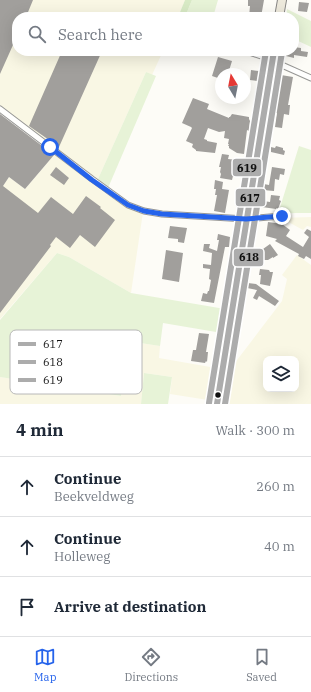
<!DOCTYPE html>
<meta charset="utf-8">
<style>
body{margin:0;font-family:"IBM Plex Serif",serif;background:#f2f2f3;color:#1f2937}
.controls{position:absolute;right:12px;bottom:12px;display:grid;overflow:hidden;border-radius:8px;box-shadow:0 4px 16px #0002}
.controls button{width:36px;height:36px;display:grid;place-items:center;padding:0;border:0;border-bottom:1px solid #e0e1e3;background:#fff;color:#1f2937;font:20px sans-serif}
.compass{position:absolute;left:215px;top:68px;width:36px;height:36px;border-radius:50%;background:#fff;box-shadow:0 4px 16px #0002;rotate:350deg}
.stop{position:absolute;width:12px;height:12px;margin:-9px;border:3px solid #2563eb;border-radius:50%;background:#fff}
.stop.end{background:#2563eb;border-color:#fff;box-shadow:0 1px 4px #0008}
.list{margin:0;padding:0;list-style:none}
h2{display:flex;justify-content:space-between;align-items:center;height:52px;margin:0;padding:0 16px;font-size:17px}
h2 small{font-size:13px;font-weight:400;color:#747a83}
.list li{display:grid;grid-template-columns:26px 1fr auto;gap:12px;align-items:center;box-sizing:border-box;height:60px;padding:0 16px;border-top:1px solid #e0e1e3}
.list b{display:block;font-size:15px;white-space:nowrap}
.list p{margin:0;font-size:13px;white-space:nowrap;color:#747a83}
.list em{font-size:13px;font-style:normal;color:#747a83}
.icon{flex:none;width:22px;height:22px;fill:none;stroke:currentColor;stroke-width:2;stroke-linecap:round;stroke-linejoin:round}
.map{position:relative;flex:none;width:311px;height:404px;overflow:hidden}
.search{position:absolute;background:#fff;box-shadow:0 4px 16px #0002;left:12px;right:12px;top:12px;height:44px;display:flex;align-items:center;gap:10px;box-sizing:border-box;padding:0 14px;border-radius:16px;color:#747a83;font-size:15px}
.sheet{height:232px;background:#fff}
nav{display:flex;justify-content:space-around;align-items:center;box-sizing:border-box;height:56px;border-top:1px solid #e0e1e3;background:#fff;font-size:11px;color:#747a83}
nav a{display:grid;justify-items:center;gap:2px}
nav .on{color:#2563eb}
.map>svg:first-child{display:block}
</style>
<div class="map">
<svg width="311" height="404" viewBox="0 0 311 404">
<rect width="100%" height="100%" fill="#fdfcf7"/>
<!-- farmland -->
<path fill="#f9f7e4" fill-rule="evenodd" d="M0,0H185L178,17H17V51H163L152,75L146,72L98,179L0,107Z
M55,154L104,193L129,207L143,212L131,293L69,257L57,253L0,319V190L9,177L25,189Z
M311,217V227L307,226L303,230L281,218Z
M297,255L311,265V404H228L234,364L282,301L287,279L282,275ZM266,359H296V389H266Z
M127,341L160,346L159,358L216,368L212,376L208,400L170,394L172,377L144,373L141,404H0V377L121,396Z"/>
<!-- green -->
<path fill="#e7f3d7" d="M192,0H218L213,17H185Z
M287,9L311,21V47L294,39V17H286Z
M146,72L156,76L108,188L98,179Z
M299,146L311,150V213H296L278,214Z
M57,253L69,257L131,293L225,309L222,333L163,323L160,346L127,341L121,396L0,377V320Z
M144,373L172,377L168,404H141Z"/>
<!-- forest -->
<path fill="#d8eac5" d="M185,0H192L185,17H178Z"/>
<!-- building -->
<path fill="#a19f9c" d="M0,0H33L26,17H17V36L0,74Z
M248,0H264L261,17H249L250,6H248Z
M299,2L309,3L307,12L298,11Z
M294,47L301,48V51L308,52L307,57L294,55V58L286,56V54L284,53V51H294Z
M62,51H102L59,147L29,126Z
M218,57L232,61L228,74H221V79L212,76Z
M251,70L259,71L257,81L250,80Z
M281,75L293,77L288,105H290L289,115L284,114L282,128L275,127L277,113H275Z
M193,98L209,104L207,109L229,118V117H230L232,114L249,117V119L250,121L249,131L247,130L244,154L237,153L229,148V146H228L229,144H228L229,139L224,138L225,131L219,132L208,128L204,139L207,140V141L217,143L215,153L196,151V150L192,147L193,144L186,141L192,128L191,127L182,123Z
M0,114L54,155L25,189L9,177L3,186L38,213L51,197L73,214L86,196L101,207L100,208L115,220L95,247L80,235L70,248L56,237L50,245L51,246L0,313Z
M276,146L283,148V150L285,151L284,155L271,152V147L275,148Z
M222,154L229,155L228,159L237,160L236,165L239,169L238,177L233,176L232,180L220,178L221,174L220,172L221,167H219Z
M56,167L69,178L64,185L50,175Z
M272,167L285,169L284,175L280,174L279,180L275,179L274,191L263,190L264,184L269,185Z
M215,180L223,182L222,189L229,190L225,213L214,211L217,195H215L216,189H214Z
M271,195L280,196L279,200L281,201L278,209L276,208V209L262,207L263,201L270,202Z
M268,222L282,224L290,230L286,236L303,247L309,237L304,233L307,229L311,231V259L306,256L304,259L298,256L299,254L275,241L277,239L266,236Z
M170,226L187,228L184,243L178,242V239L168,238Z
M218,234L230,237L229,247H225L214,303L201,301L203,293L207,294L208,291H209L211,280L209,279L210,269L203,268V264L211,265L212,253L203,251L204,244H210L209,248L217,251L219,240H217Z
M270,244L278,255L273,258V257L268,260H264V257L262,256L263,249Z
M166,250L183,253L179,282L162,279Z
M260,269L269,270L270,272H273L270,286L260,284L261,275H259Z
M248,283L256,284L279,301L275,306L259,296L257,300L253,298L257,290L247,288Z
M199,333L209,334L206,352H208L207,362L206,361L205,363L191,361L193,350H196Z"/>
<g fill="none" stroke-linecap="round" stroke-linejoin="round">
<defs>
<path id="minor" d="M246,51L273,60
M272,63L284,66L311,78
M0,109L92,179L128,205L144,211L162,214L246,219L282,216"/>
<path id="primary" d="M279,17L282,0
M217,404L274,51"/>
</defs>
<!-- minor casing -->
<use href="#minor" stroke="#979795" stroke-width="7"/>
<!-- primary casing -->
<use href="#primary" stroke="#858482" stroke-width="10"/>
<!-- minor -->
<use href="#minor" stroke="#fffffe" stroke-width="5"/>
<!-- primary -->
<use href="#primary" stroke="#ede9dc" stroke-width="8"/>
<defs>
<path id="bus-1" d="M217,404L274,51"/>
<path id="bus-2" d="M225,404L282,52"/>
<path id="bus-3" d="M209,403L266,51"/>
</defs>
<!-- bus-1 casing -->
<use href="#bus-1" stroke="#fff" stroke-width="9"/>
<!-- bus-2 casing -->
<use href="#bus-2" stroke="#fff" stroke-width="9"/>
<!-- bus-3 casing -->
<use href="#bus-3" stroke="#fff" stroke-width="9"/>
<!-- bus-1 -->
<use href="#bus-1" stroke="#acacac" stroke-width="6"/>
<!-- bus-2 -->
<use href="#bus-2" stroke="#acacac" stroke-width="6"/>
<!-- bus-3 -->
<use href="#bus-3" stroke="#acacac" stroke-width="6"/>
</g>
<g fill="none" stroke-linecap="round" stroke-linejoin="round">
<!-- route -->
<path stroke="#2563eb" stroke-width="5" d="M50,147L92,180L128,205L144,211L162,214L246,219L282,216"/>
</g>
<!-- markers -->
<circle fill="#111" stroke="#fff" stroke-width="1.5" cx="218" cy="395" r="3.5"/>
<!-- legend -->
<rect x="10" y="330" width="132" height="64" rx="6" fill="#fff" stroke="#b8b8b8" stroke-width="1"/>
<rect x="18" y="342" width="18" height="4" fill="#acacac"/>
<rect x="18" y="360" width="18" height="4" fill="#acacac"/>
<rect x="18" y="378" width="18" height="4" fill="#acacac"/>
<g font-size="11" fill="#111">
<text x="43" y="348">617</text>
<text x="43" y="366">618</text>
<text x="43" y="384">619</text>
</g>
<g stroke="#fff" stroke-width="1.5">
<rect x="232" y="158" width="30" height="19" rx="4" fill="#acacac"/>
<rect x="235" y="188" width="31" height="19" rx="4" fill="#acacac"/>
<rect x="233" y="248" width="31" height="19" rx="4" fill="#acacac"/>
</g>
<g font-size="11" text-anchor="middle" font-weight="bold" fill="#111">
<text x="247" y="172">619</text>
<text x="250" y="202">617</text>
<text x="249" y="261">618</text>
</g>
</svg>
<div class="controls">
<button><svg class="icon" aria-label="layers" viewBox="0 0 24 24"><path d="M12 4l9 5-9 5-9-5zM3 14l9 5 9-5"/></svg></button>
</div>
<svg class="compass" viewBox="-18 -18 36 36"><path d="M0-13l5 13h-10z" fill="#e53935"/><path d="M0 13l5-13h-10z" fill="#747a83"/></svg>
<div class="stop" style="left:50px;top:147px"></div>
<div class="stop end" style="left:282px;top:216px"></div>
<div class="search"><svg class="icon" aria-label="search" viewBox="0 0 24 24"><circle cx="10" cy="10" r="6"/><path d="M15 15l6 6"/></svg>Search here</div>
</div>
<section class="sheet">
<h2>4 min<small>Walk · 300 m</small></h2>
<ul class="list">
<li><svg class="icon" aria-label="ahead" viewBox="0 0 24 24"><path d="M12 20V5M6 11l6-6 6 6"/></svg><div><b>Continue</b><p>Beekveldweg</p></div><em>260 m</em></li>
<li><svg class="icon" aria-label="ahead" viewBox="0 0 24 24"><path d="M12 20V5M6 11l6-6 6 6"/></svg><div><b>Continue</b><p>Holleweg</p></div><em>40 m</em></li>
<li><svg class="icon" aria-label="arrive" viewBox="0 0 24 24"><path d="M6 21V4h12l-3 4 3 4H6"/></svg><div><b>Arrive at destination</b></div></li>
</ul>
</section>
<nav>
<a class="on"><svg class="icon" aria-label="map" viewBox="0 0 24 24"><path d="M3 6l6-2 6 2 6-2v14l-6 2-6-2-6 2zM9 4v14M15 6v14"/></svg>Map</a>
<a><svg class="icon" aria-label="directions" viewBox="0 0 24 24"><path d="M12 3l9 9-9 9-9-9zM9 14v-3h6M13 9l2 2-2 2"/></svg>Directions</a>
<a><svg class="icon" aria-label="saved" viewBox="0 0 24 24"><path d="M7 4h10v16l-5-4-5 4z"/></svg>Saved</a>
</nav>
